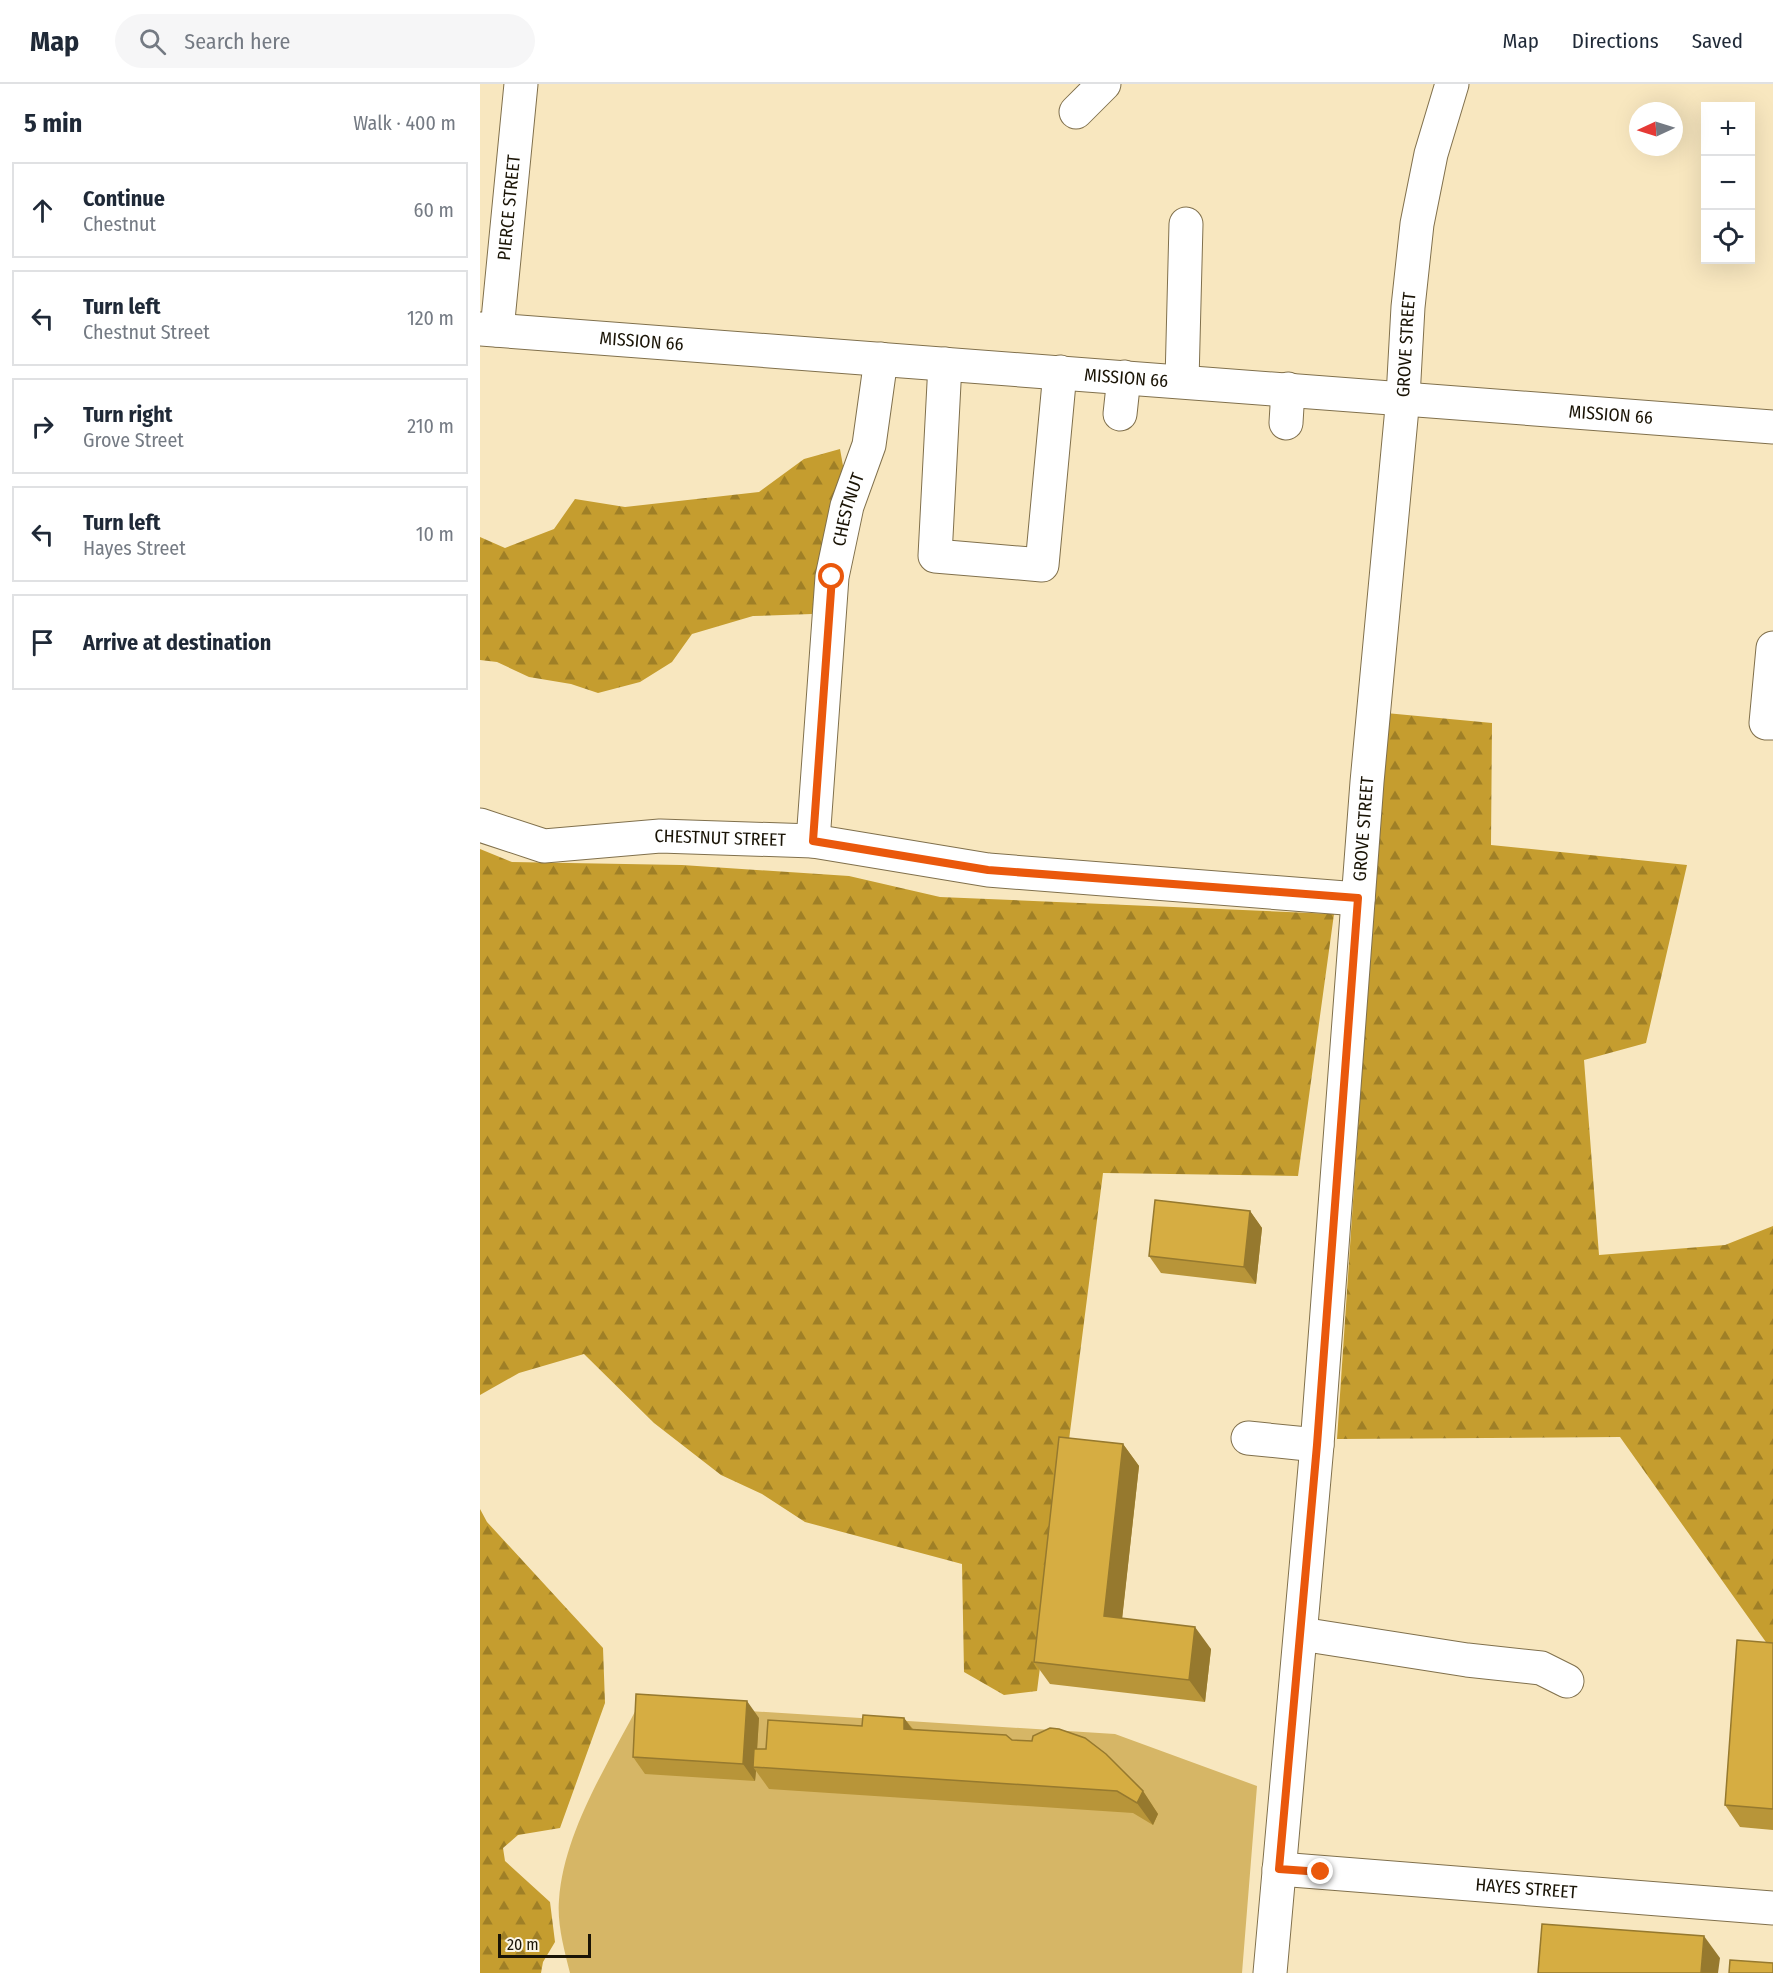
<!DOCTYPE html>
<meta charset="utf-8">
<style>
body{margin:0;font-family:"Fira Sans Condensed",sans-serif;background:#f6f6f7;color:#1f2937}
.controls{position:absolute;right:18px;top:18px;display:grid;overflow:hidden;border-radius:0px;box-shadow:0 6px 24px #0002}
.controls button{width:54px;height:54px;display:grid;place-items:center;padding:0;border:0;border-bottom:2px solid #e0e1e3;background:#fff;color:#1f2937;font:30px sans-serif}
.compass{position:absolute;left:1149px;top:18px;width:54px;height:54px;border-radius:50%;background:#fff;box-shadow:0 6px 24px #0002;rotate:266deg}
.scale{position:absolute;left:18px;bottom:15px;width:93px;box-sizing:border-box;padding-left:6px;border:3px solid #1a1406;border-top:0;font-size:16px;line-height:21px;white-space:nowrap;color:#1a1406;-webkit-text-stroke:4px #fcf6e6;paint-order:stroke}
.stop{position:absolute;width:18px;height:18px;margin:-14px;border:4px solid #ea580c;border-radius:50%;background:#fff}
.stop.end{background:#ea580c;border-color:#fff;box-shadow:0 2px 6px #0008}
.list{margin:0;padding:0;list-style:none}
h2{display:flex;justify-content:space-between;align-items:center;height:78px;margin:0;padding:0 24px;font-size:26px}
h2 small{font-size:20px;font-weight:400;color:#747a83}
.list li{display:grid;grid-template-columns:39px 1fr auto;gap:18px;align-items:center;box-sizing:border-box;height:96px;margin:0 12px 12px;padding:0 12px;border:2px solid #e0e1e3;border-radius:0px}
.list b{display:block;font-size:22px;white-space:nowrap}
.list p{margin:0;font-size:20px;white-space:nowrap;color:#747a83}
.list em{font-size:20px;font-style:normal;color:#747a83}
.icon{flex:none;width:33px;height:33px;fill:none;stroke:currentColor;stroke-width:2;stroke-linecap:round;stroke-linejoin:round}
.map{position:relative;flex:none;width:1293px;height:1889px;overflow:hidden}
header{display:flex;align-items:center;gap:36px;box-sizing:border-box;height:84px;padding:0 30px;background:#fff;border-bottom:2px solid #e0e1e3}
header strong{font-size:28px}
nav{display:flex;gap:33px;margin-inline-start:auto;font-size:21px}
.search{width:420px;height:54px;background:#f6f6f7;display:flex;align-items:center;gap:15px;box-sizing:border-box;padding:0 21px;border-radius:33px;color:#747a83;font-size:22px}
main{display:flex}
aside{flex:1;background:#fff}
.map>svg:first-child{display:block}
</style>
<header>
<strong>Map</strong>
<div class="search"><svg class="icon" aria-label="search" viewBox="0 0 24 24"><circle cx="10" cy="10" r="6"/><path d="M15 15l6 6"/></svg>Search here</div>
<nav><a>Map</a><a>Directions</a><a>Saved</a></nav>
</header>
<main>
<aside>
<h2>5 min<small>Walk · 400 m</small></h2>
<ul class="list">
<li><svg class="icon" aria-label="ahead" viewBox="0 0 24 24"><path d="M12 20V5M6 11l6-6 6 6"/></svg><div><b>Continue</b><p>Chestnut</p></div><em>60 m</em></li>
<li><svg class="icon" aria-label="left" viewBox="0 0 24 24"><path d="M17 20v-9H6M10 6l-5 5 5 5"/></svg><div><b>Turn left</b><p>Chestnut Street</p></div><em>120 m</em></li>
<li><svg class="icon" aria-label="right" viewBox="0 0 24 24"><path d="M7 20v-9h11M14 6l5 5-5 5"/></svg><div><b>Turn right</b><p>Grove Street</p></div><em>210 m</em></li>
<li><svg class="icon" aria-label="left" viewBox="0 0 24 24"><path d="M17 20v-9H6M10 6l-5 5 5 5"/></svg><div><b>Turn left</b><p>Hayes Street</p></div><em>10 m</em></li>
<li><svg class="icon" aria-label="arrive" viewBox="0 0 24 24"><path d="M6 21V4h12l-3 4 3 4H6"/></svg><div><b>Arrive at destination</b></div></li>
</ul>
</aside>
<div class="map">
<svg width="1293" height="1889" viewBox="0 0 1293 1889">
<defs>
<pattern id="forest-firs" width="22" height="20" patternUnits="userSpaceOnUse" patternTransform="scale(1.5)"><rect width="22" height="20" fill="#c59d2f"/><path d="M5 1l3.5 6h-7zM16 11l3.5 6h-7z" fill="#9f7f26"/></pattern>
</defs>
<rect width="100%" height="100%" fill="#f8e7bf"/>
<!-- forest -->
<path fill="url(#forest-firs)" d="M360,365L365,393L342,468L332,530L273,532L212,550L192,578L160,598L118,609L91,600L49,593L17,578L0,576V453L25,464L74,445L95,415L145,423L279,408L324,375Z
M906,629L1012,639L1011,761L1207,781L1166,959L1104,976L1119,1171L1245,1161L1293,1142V1568L1140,1353L857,1355Z
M0,765L32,778L202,781L369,792L460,813L854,830L818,1092L623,1089L557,1607L524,1611L484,1588L482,1480L325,1438L282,1410L241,1391L174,1339L104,1270L39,1289L0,1311Z
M0,1425L7,1438L123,1564L125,1619L80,1744L38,1751L23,1764L25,1777L70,1818L75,1858L63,1878L61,1889H0Z"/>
<!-- pitch -->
<path fill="#d6b666" d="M159,1620L635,1650L777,1702L762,1889H90C84,1865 77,1840 79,1816C84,1747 128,1680 159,1620Z"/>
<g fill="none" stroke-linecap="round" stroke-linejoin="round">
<defs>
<g id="minor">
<path d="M596,28L624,0"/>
<path id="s1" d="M0,245L1293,343"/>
<path id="s2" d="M17,246L41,0"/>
<path d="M465,280L455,472L562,481L580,288"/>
<path d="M702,297L706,140"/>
<path d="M640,330L644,293"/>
<path d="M806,339L808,305"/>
<path d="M1293,564L1286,639H1293"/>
<path id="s3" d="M0,741L64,762L180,752L333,757L508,786L878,815"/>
<path id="s4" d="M333,757L352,493L367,422L389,361L401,275"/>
<path d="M768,1354L837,1361"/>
<path d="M821,1550L987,1576L1061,1584L1087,1597"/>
<path id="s5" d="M799,1785L1293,1824"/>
<path id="s6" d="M790,1889L837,1361L887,698L923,313L928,223L937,140L951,70L972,0"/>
</g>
</defs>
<!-- minor casing -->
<use href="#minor" stroke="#80704c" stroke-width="35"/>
<!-- minor -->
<use href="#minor" stroke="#fff" stroke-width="33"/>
</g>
<!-- wall -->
<path fill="#b89539" d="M770,1127L782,1144L776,1200L681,1189L669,1172Z
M643,1360L659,1382L642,1534L731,1565L725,1618L570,1600L554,1578Z
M1293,1559V1746L1260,1743L1245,1721Z
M279,1634L277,1665H286L382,1642L424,1634L433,1645L532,1656L663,1707L678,1730L673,1741L653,1729L289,1705L276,1687L275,1697L165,1690L153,1673Z"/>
<!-- shaded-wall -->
<path fill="#96792e" d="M770,1127L782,1144L776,1200L764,1183Z
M643,1360L659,1382L640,1554L624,1532Z
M715,1543L731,1565L725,1618L709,1596Z
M267,1617L279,1634L276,1683H273L276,1687L275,1697L263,1680Z
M424,1634L440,1656L424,1645Z
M663,1707L678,1730L673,1741L657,1719Z
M1224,1852L1240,1874L1238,1889H1221Z"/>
<!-- building -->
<path fill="#d6ad42" stroke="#96792e" stroke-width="1.5" d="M675,1116L770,1127L764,1183L669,1172Z
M579,1353L643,1360L624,1532L715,1543L709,1596L554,1578Z
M1257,1556L1293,1559V1725L1245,1721Z
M156,1610L267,1617L263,1680L153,1673Z
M383,1631L424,1634V1645L526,1651L532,1656L552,1657L553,1652L570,1644L579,1645L605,1654L626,1670L663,1707L657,1719L637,1707L273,1683L274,1665H286L288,1636L382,1642Z
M1062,1840L1224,1852L1221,1889H1058Z
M1250,1876L1293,1879V1889H1249Z"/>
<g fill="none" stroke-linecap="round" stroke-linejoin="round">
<!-- route -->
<path stroke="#ea580c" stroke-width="8" d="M352,493L333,757L508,786L878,814L837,1361L799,1785L841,1788"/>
</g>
<g text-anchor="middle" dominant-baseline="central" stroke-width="4.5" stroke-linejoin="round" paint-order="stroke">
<!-- street labels -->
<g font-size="18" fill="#1a1406" stroke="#fcf6e6">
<text stroke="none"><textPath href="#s2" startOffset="123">PIERCE STREET</textPath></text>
<text stroke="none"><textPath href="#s1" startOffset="162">MISSION 66</textPath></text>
<text stroke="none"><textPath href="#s6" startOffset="1634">GROVE STREET</textPath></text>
<text stroke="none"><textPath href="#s1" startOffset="648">MISSION 66</textPath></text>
<text stroke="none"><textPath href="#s1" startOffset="1134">MISSION 66</textPath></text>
<text stroke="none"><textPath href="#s4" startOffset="334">CHESTNUT</textPath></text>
<text stroke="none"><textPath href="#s6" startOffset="1148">GROVE STREET</textPath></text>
<text stroke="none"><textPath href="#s3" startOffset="244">CHESTNUT STREET</textPath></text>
<text stroke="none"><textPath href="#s5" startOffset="248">HAYES STREET</textPath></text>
</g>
</g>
</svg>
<div class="controls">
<button>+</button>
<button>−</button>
<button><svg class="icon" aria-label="locate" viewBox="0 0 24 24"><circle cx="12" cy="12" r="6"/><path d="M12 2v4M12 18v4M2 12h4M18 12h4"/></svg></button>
</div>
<svg class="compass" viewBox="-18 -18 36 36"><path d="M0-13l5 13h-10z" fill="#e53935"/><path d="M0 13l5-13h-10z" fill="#747a83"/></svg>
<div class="scale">20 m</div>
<div class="stop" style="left:352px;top:493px"></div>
<div class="stop end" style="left:841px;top:1788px"></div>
</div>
</main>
